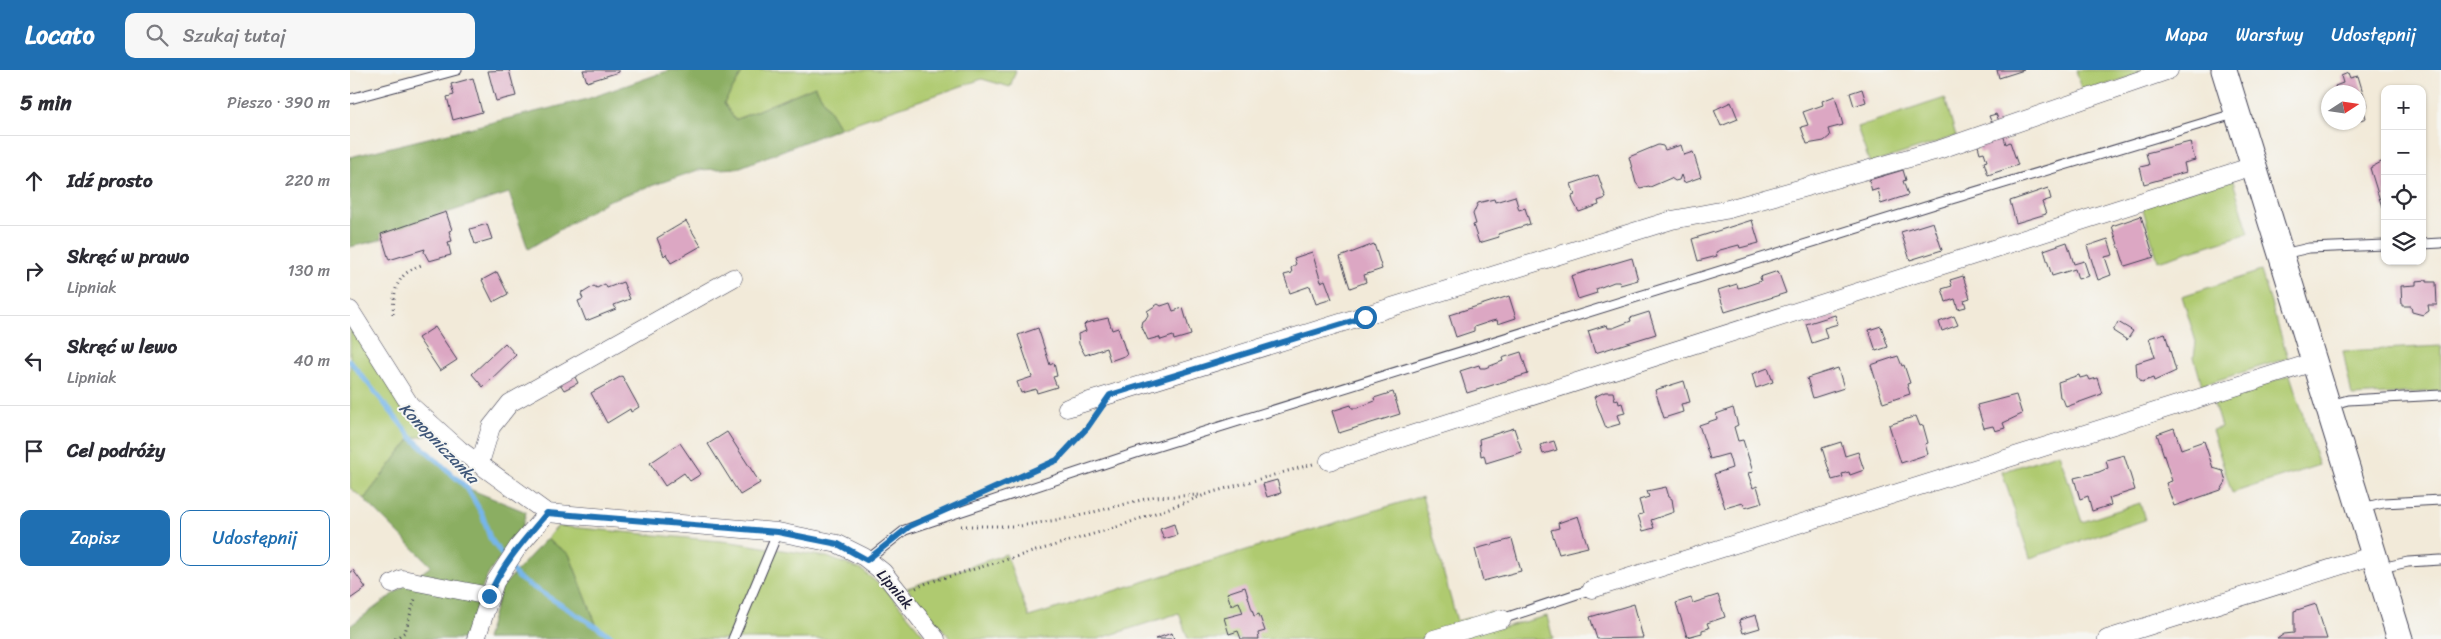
<!DOCTYPE html>
<html lang="pl">
<meta charset="utf-8">
<style>
body{margin:0;font-family:Sriracha,sans-serif;background:#f7f7f7;color:#2b2b33}
.controls{position:absolute;right:15px;top:15px;display:grid;overflow:hidden;border-radius:10px;box-shadow:0 1px 4px #0004}
.controls button{width:45px;height:45px;display:grid;place-items:center;padding:0;border:0;border-bottom:1px solid #e1e1e2;background:#fff;color:#2b2b33;font:25px sans-serif}
.compass{position:absolute;left:1971px;top:15px;width:45px;height:45px;border-radius:50%;background:#fff;box-shadow:0 1px 4px #0004;rotate:78deg}
.stop{position:absolute;width:15px;height:15px;margin:-11px;border:4px solid #1f6fb2;border-radius:50%;background:#fff}
.stop.end{background:#1f6fb2;border-color:#fff;box-shadow:0 1px 5px #0008}
.list{margin:0;padding:0;list-style:none}
h2{display:flex;justify-content:space-between;align-items:center;height:65px;margin:0;padding:0 20px;font-size:21px}
h2 small{font-size:16px;font-weight:400;color:#7c7c81}
.list li{display:grid;grid-template-columns:32px 1fr auto;gap:15px;align-items:center;box-sizing:border-box;height:90px;padding:0 20px;border-top:1px solid #e1e1e2}
.list b{display:block;font-size:19px;white-space:nowrap}
.list p{margin:0;font-size:16px;white-space:nowrap;color:#7c7c81}
.list em{font-size:16px;font-style:normal;color:#7c7c81}
.actions{display:flex;gap:10px;padding:15px 20px}
.actions a{flex:1;padding:11px 0;border:1px solid #1f6fb2;border-radius:10px;text-align:center;font-size:18px;color:#1f6fb2}
.actions .main{background:#1f6fb2;color:#fff}
.icon{flex:none;width:28px;height:28px;fill:none;stroke:currentColor;stroke-width:2;stroke-linecap:round;stroke-linejoin:round}
.map{position:relative;flex:none;width:2091px;height:569px;overflow:hidden}
header{display:flex;align-items:center;gap:30px;box-sizing:border-box;height:70px;padding:0 25px;background:#1f6fb2;color:#fff}
header strong{font-size:24px}
nav{display:flex;gap:28px;margin-inline-start:auto;font-size:18px}
.search{width:350px;height:45px;background:#f7f7f7;display:flex;align-items:center;gap:12px;box-sizing:border-box;padding:0 18px;border-radius:10px;color:#7c7c81;font-size:19px}
main{display:flex}
aside{flex:1;background:#fff}
.map>svg:first-child{display:block}
</style>
<header>
<strong>Locato</strong>
<div class="search"><svg class="icon" aria-label="search" viewBox="0 0 24 24"><circle cx="10" cy="10" r="6"/><path d="M15 15l6 6"/></svg>Szukaj tutaj</div>
<nav><a>Mapa</a><a>Warstwy</a><a>Udostępnij</a></nav>
</header>
<main>
<aside>
<h2>5 min<small>Pieszo · 390 m</small></h2>
<ul class="list">
<li><svg class="icon" aria-label="ahead" viewBox="0 0 24 24"><path d="M12 20V5M6 11l6-6 6 6"/></svg><div><b>Idź prosto</b></div><em>220 m</em></li>
<li><svg class="icon" aria-label="right" viewBox="0 0 24 24"><path d="M7 20v-9h11M14 6l5 5-5 5"/></svg><div><b>Skręć w prawo</b><p>Lipniak</p></div><em>130 m</em></li>
<li><svg class="icon" aria-label="left" viewBox="0 0 24 24"><path d="M17 20v-9H6M10 6l-5 5 5 5"/></svg><div><b>Skręć w lewo</b><p>Lipniak</p></div><em>40 m</em></li>
<li><svg class="icon" aria-label="arrive" viewBox="0 0 24 24"><path d="M6 21V4h12l-3 4 3 4H6"/></svg><div><b>Cel podróży</b></div></li>
</ul>
<div class="actions"><a class="main">Zapisz</a><a>Udostępnij</a></div>
</aside>
<div class="map">
<svg width="2091" height="569" viewBox="0 0 2091 569">
<rect width="100%" height="100%" fill="#f6f6f2"/>
<filter id="ink" filterUnits="userSpaceOnUse"><feTurbulence type="fractalNoise" baseFrequency=".02" numOctaves="2"/><feDisplacementMap in="SourceGraphic" scale="10" xChannelSelector="R" yChannelSelector="G"/><feConvolveMatrix kernelMatrix="1 2 1 2 8 2 1 2 1" color-interpolation-filters="sRGB"/></filter>
<filter id="wash" filterUnits="userSpaceOnUse"><feTurbulence type="fractalNoise" baseFrequency=".0096" numOctaves="4" result="noise"/><feDisplacementMap in="SourceGraphic" scale="20" xChannelSelector="R" yChannelSelector="G"/><feGaussianBlur stdDeviation="1.12" result="paint"/><feColorMatrix in="noise" values="0 0 0 0 0 0 0 0 0 0 0 0 0 0 0 0 0 1.4 0 .05"/><feComposite in="paint" operator="in"/></filter>
<g filter="url(#wash)">
<rect width="100%" height="100%" fill="#f2ead9"/>
<!-- green -->
<path fill="#afca6f" stroke="#687655" d="M394,0H666L660,17L632,9L490,58L465,16L385,50L374,33Z
M1726,0H1804L1732,22Z
M1595,28L1606,66L1520,94L1507,57Z
M1882,108L1899,163L1808,191L1792,136Z
M1911,201L1938,288L1852,315L1844,287L1846,272L1832,226Z
M0,252L77,366L61,368L14,429L0,418Z
M2091,276V321L2002,326L1993,281Z
M1940,305L1969,395L1882,423L1862,360L1871,357L1863,331Z
M1709,383L1732,452L1790,433L1795,450L1680,488L1652,402Z
M1072,426L1107,551L1141,542L1146,559L1197,546L1203,569H838L829,543L748,569H601L557,518L656,484L679,547Z
M208,456L381,472L477,487L512,500L539,523L577,569H266L248,559L219,484L196,469Z"/>
<!-- forest -->
<path fill="#8bae62" stroke="#56684e" d="M320,0H394L374,33L385,50L465,16L490,58L388,98L348,100L257,131L178,179L159,123L96,143L26,171L0,177V87L234,30Z
M61,368L117,418L176,442C171,472 152,481 138,505C129,520 125,551 118,569H0V556L81,496L14,429Z
M196,469L219,484L248,559L266,569H136L151,518Z"/>
<g fill="none" stroke-linecap="round" stroke-linejoin="round">
<!-- stream -->
<path stroke="#76b6ea" stroke-width="5" d="M0,291L62,368L117,418L132,444L140,468L155,489
M159,496L168,508L266,569"/>
</g>
<g id="blocks">
<!-- building -->
<path fill="#dca7c3" d="M159,0L166,26L146,31L138,1Z
M233,0H269V2L237,12Z
M1647,0H1674L1649,8Z
M1998,3L2000,8L2008,6L2017,36L2013,37L2016,48L2008,51V22H1987L1985,16L1993,13L1991,6Z
M123,8L132,42L103,50L97,27L104,25L101,14Z
M1512,19L1516,32L1504,36L1500,23Z
M1485,26L1493,55L1478,59L1480,66L1474,71L1457,74L1451,57L1458,55L1453,42L1473,35L1472,31Z
M1381,32L1388,49L1371,56L1364,40Z
M1646,44L1650,53L1643,56L1639,46Z
M1653,64L1656,74L1660,72L1668,95L1638,105L1634,92L1637,91L1634,82L1630,83L1627,72Z
M1840,72L1845,90L1834,93L1836,102L1794,114L1790,97L1799,95L1796,83Z
M1308,75L1313,76L1315,80L1331,75L1334,85L1343,82L1351,107L1334,113L1331,105L1329,110L1325,111L1321,108L1300,117L1299,116L1290,118L1286,113L1279,87Z
M2035,90V137H2032L2020,98Z
M1553,100L1556,110L1553,111L1558,125L1531,134L1528,119L1522,121L1519,110Z
M1248,105L1256,128L1248,131L1249,135L1229,142L1223,131L1222,126L1225,125L1221,114Z
M1698,118L1701,129L1692,132L1696,144L1666,153L1660,131Z
M1165,126L1169,140L1175,138L1180,154L1148,164L1149,167L1129,173L1123,155L1126,154L1123,144L1128,133L1144,129L1145,132Z
M96,142L102,160L99,161L102,171L98,172L101,185L79,191L74,182L75,179L39,190L31,164Z
M1791,146L1804,187L1775,196L1762,156Z
M1402,150L1409,173L1390,178L1389,175L1370,180L1366,182L1367,186L1348,191L1342,169Z
M336,151L351,176L321,193L316,184L314,186L307,168Z
M1583,152L1592,180L1560,190L1551,162Z
M137,154L142,169L125,174L120,159Z
M1758,169L1763,185L1755,187L1761,205L1748,210L1737,176Z
M1717,172L1724,194L1734,191L1739,206L1728,209L1725,199L1702,206L1694,180Z
M1024,174L1032,199L1014,205L1016,212L1000,218L990,187Z
M962,182L971,212L975,210L982,229L966,234L960,216L940,223L934,205L942,203L941,198L946,194L944,188Z
M1282,188L1288,210L1270,215L1269,212H1264L1246,219L1247,223L1228,229L1221,206Z
M1428,201L1436,223L1375,242L1368,220L1387,214L1388,218L1393,217L1411,211L1410,207Z
M147,202L158,224L143,232L132,210Z
M1613,206L1620,228L1614,230L1616,237L1608,239L1605,229L1596,232L1592,219L1602,216L1600,210Z
M2077,210V212H2086L2087,235H2078L2079,241L2073,245L2062,242L2061,236H2052L2051,216L2066,215V211Z
M273,212L280,229L264,235L266,239L236,251L228,231L233,229L231,224L244,216L247,218L255,214L257,218Z
M1159,226L1166,248L1148,254L1147,250L1142,251L1124,257V261L1106,267L1099,245Z
M820,233L823,241L833,238L841,265L824,270L823,266L811,270L809,267L798,270L791,255L792,251L795,250L798,245L797,241L808,234L811,236Z
M1299,242L1306,264L1245,283L1238,261L1257,255L1258,258H1263L1281,251L1280,248Z
M1485,245L1488,254L1474,258L1477,268L1462,273L1456,254Z
M1604,246L1608,255L1592,261L1589,252Z
M758,248L762,260L768,258L777,285L760,291L756,278L735,285L729,274L728,264L736,261L734,255L736,253Z
M1768,252L1783,261L1777,270L1763,261Z
M1531,256L1538,277L1526,281L1519,260Z
M85,257L107,290L90,301L68,268Z
M688,258L700,295L704,293L707,306L703,307L707,317L687,323L686,319L671,323L667,312L682,307L668,265Z
M1815,263L1826,301L1804,311L1803,308L1792,312L1787,306L1786,293L1805,287L1799,268Z
M155,273L166,285L133,317L122,304Z
M1171,282L1178,304L1117,323L1110,301L1129,295L1130,298H1135L1153,291L1152,288Z
M1548,286L1552,296L1554,295L1560,313L1557,314L1560,324L1533,333L1521,295Z
M1418,298L1423,312L1406,318L1402,304Z
M1488,298L1494,318L1463,328L1457,308Z
M224,305L228,313L214,320L209,312Z
M1729,305L1730,308L1738,306L1740,310L1747,308L1752,324L1716,337L1713,329L1710,327L1708,312Z
M272,306L289,337L281,342L280,339L257,353L241,323Z
M1334,311L1340,332L1331,334L1333,342L1314,348L1305,320Z
M1043,322L1050,344L989,363L982,341L1001,335L1002,338H1007L1025,331L1024,328Z
M1255,322H1263L1265,330L1268,329L1269,334L1272,333L1275,343L1267,345L1270,354L1256,358L1244,327Z
M1666,325L1672,344L1653,353L1655,358L1645,361L1643,356L1634,358L1627,335Z
M1383,338L1388,355L1384,357L1388,371L1393,370L1403,402L1398,403L1403,418L1407,416L1412,433L1395,438L1393,433L1375,438L1364,404L1382,398L1380,390L1378,384L1360,389L1349,355L1367,349L1366,344Z
M1566,346L1570,356L1573,355L1578,373L1575,374L1578,384L1551,393L1539,355Z
M1164,358L1172,382L1136,393L1134,385L1131,386L1129,369Z
M1824,358L1831,379L1854,371L1863,398L1873,401L1876,412L1871,420L1824,436L1816,413L1822,411L1807,364Z
M377,362L410,413L390,425L358,374Z
M1204,371L1207,380L1193,384L1190,375Z
M1491,372L1495,386L1508,382L1514,400L1500,405L1499,402L1492,404L1493,407L1482,410L1472,378Z
M330,373L351,404L340,411L334,403L315,416L300,393Z
M1774,385L1785,420L1759,428L1761,435L1742,441L1738,426L1730,429L1724,408L1749,402L1758,398L1756,390Z
M927,410L931,423L917,427L913,414Z
M1316,417L1319,427L1322,429L1324,442L1301,450L1304,458L1293,461L1288,445L1293,444L1289,430L1299,427L1297,421Z
M1228,446L1238,477L1209,484L1201,460L1209,458L1208,453Z
M824,454L827,465L814,469L810,459Z
M1162,469L1171,501L1133,511L1125,479Z
M3,500L16,518L0,529V502Z
M895,517L904,546L909,544L915,561L908,563L909,569H891L888,561L879,564L874,548L893,543L889,532L881,535L877,523Z
M1368,525L1375,547L1357,553L1359,558L1352,560V563L1337,567L1326,533L1341,528L1343,533Z
M1284,534L1293,568L1247,569L1240,547Z
M1966,534L1977,569H1927L1934,564L1944,563V541Z
M1406,545L1410,558L1393,563L1389,550Z
M822,563L824,569H805Z"/>
</g>
</g>
<g filter="url(#ink)">
<use href="#blocks" fill-opacity="0" stroke="#414053" stroke-width="1"/>
<g fill="none" stroke-linecap="round" stroke-linejoin="round">
<defs>
<path id="lane" d="M0,29L107,0
M2072,174L2091,173
M1933,184L1959,178L2035,175
M1980,335L1998,330L2091,325
M2012,438L2033,433L2091,430
M517,490L555,460L786,383L1585,134L1887,43
M2031,498L2058,492L2091,490
M1152,549L1242,519
M383,569L428,462"/>
<path id="street" d="M0,240L60,335L110,380L197,443
M717,338L1322,150L1375,140L1591,79L1819,0
M979,391L1903,96
M130,393L141,357L160,333L383,208
M197,443L428,462L488,474L514,487L533,502L586,569
M42,514L52,509L139,526
M1242,519L1964,292
M126,569L145,512L168,477L197,443
M1084,569L1152,549
M1757,569L2024,485"/>
<path id="secondary" d="M1874,0L2050,569"/>
</defs>
<!-- lane casing -->
<use href="#lane" stroke="#414053" stroke-width="11"/>
<!-- street casing -->
<use href="#street" stroke="#414053" stroke-width="19"/>
<!-- secondary casing -->
<use href="#secondary" stroke="#414053" stroke-width="27"/>
<!-- path -->
<path stroke="#414053" stroke-width="3" stroke-dasharray="1 4" stroke-linecap="butt" d="M43,244C44,218 46,205 71,195
M667,408L707,390L745,347
M611,456H670L724,447L803,427L851,425
M566,518L577,513L767,457L863,422L963,394
M45,569L55,562L65,529"/>
<!-- lane -->
<use href="#lane" stroke="#fff" stroke-width="9"/>
<!-- street -->
<use href="#street" stroke="#fff" stroke-width="18"/>
<!-- secondary -->
<use href="#secondary" stroke="#fff" stroke-width="25"/>
</g>
</g>
<g fill="none" stroke-linecap="round" stroke-linejoin="round" filter="url(#ink)">
<!-- route -->
<path stroke="#1f6fb2" stroke-width="6" d="M139,526C152,494 175,469 197,443L428,462L488,474L517,490L560,456L707,390L737,358L760,325L1015,247"/>
</g>
<g text-anchor="middle" dominant-baseline="central" stroke-width="4" stroke-linejoin="round" paint-order="stroke">
<!-- street labels -->
<g font-size="15" fill="#22223b" stroke="#f6f6f2">
<text transform="translate(545 519) rotate(49)">Lipniak</text>
</g>
<!-- water labels -->
<g font-size="16" font-style="italic" fill="#3f5678" stroke="#f6f6f2">
<text transform="translate(89 373) rotate(46)">Konopniczanka</text>
</g>
</g>
</svg>
<div class="controls">
<button>+</button>
<button>−</button>
<button><svg class="icon" aria-label="locate" viewBox="0 0 24 24"><circle cx="12" cy="12" r="6"/><path d="M12 2v4M12 18v4M2 12h4M18 12h4"/></svg></button>
<button><svg class="icon" aria-label="layers" viewBox="0 0 24 24"><path d="M12 4l9 5-9 5-9-5zM3 14l9 5 9-5"/></svg></button>
</div>
<svg class="compass" viewBox="-18 -18 36 36"><path d="M0-13l5 13h-10z" fill="#e53935"/><path d="M0 13l5-13h-10z" fill="#7c7c81"/></svg>
<div class="stop" style="left:1015px;top:247px"></div>
<div class="stop end" style="left:139px;top:526px"></div>
</div>
</main>
